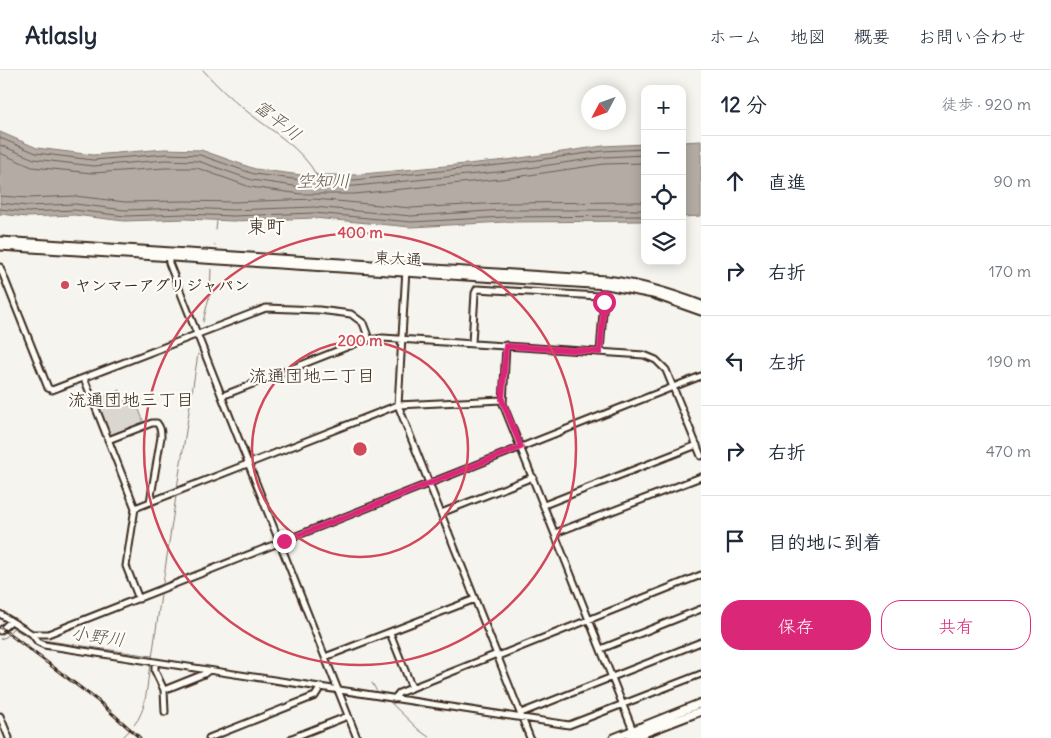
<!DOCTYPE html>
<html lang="ja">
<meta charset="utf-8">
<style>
body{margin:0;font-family:Delius,"Klee One",sans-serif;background:#f2f2f3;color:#1f2937}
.controls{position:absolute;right:15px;top:15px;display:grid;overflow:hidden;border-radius:10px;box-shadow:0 2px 12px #0003}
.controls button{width:45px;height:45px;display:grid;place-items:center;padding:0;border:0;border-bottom:1px solid #e0e1e3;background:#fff;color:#1f2937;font:25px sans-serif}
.compass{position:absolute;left:581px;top:15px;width:45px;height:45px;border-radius:50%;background:#fff;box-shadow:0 2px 12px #0003;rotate:229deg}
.stop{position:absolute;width:15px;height:15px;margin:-11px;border:4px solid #db2777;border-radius:50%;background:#fff}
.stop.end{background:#db2777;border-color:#fff;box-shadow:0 1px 5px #0008}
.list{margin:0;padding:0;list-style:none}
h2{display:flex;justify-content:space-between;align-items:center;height:65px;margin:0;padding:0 20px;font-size:21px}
h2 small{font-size:16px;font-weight:400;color:#747a83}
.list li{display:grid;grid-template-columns:32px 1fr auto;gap:15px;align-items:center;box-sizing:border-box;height:90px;padding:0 20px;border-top:1px solid #e0e1e3}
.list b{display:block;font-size:19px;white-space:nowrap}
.list em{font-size:16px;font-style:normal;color:#747a83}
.actions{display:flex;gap:10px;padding:15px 20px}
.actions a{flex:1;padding:11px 0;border:1px solid #db2777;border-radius:20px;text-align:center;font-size:18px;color:#db2777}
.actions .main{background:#db2777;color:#fff}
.icon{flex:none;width:28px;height:28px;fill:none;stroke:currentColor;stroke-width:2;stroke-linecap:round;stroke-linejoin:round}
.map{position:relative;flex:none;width:701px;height:668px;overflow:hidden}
header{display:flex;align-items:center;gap:30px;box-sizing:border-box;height:70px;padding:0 25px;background:#fff;border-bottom:1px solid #e0e1e3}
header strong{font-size:24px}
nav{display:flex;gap:28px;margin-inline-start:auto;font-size:18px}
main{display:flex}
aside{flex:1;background:#fff}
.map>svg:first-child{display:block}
</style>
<header>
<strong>Atlasly</strong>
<nav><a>ホーム</a><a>地図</a><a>概要</a><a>お問い合わせ</a></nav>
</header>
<main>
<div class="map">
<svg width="701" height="668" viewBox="0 0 701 668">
<rect width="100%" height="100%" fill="#f5f4ee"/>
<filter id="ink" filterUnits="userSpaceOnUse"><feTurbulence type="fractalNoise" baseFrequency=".02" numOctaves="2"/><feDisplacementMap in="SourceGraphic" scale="10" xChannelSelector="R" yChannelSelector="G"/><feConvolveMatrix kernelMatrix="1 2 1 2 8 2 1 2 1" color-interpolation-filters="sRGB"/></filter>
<g filter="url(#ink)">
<!-- green -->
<path fill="#dad6d0" stroke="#8a8077" d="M120,320L126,336L136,331L144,353L113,365H110L97,330Z"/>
<!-- water -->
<path fill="#b4aca4" stroke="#84786e" d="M0,62L37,78L93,85L165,79L201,80L255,99L301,105H353L507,90L603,76L645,74V151L504,152L411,157L314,148L233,151L185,149L124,151L74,145L27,147L0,144Z
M701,71V146L682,147V72Z"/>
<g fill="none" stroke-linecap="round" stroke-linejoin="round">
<!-- shore -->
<path stroke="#6b5e54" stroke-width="1" d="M0,68L36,83L93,90L165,84L200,85L254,104L301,110H354L508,94L603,81L645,79
M0,75L34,89L93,96L165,90L198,91L252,110L301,117L355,116L508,101L604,87L645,85
M0,83L32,97L92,103L165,98H197L250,117L301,124H355L509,108L604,94L645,93
M0,126L28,128L75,126L125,132L185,131L233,132L315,129L411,138L503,133L645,132
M0,133L28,136L75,134L125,140L185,138L233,140L314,137L411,146L504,140H645
M0,139L27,142L74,140L125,146L185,144L233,146L314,143L411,152L504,147L645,146"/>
<!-- stream -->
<path stroke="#84786e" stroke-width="1" d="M203,0C217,16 232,30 249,43C273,62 302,78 317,106
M216,160L217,151
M215,176V175
M203,252L210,223L211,199
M177,418L198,284
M163,513L176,426
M0,569L6,567L13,558L26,566
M42,570L152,586
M152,588L161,525
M372,613L378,623
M388,630L419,660L430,668
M134,655C147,641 147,613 150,594
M122,668L129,661"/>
<defs>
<path id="minor" d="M168,184L169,193L357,668
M0,197L48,318L52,320L266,238L319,240L351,244L363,253L369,269
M406,199L398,335L530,668
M472,273L475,223L477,219L599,226L604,229L600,282
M506,275L503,334L634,663
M84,308L135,438L126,496L139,529
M222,326L362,271L383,268L644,285L656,290L666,300L701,386
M108,370L152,353H157C161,358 161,361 161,367L150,432
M544,435L697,375
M135,438L398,335L502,330
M441,443L533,407
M555,463L701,407
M0,544L32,564H48L701,306
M0,561L10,552
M390,563L412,618
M32,564L38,572L44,575L569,655L701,604
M601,579L701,539
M498,586L701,505
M325,587L475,529
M155,592V601L164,620L165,642
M164,620L204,604L208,601
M394,629L399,623L497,584
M521,643L701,572
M0,646L9,668
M209,668L315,626L320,618
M292,668L348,646"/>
<path id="highway" d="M0,171L606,210C639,214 670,223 701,235
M0,176L607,215L653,224L701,241
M614,668L701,633
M631,668L701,641"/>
</defs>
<!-- minor casing -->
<use href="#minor" stroke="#3b2a1e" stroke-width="9"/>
<!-- highway casing -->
<use href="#highway" stroke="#3b2a1e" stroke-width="11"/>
<!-- minor -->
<use href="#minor" stroke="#fdfcf7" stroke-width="5"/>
<!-- highway -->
<use href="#highway" stroke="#fdfcf7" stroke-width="7"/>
<defs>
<path id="rail" d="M0,557L98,631L140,668"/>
</defs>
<!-- rail casing -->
<use href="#rail" stroke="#3b2a1e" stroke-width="3"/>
<!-- rail -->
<use href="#rail" stroke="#fdfcf7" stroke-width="1" stroke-dasharray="4" stroke-linecap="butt"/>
</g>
</g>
<g fill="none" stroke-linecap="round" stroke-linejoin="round" filter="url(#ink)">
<!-- route -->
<path stroke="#db2777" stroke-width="6" d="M284,471L521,377L502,330L506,276L600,282L604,232"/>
</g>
<!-- distance rings -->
<g fill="none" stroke="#d1495b" stroke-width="2.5">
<circle cx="360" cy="379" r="108"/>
<circle cx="360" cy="379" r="216"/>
</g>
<!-- markers -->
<circle fill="#d1495b" stroke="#fdfcf7" stroke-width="2" cx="65" cy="215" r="5"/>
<g text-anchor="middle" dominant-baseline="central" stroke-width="4.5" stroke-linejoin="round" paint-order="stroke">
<!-- street labels -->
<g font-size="16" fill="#3b2a1e" stroke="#fdfcf7">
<text transform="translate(398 188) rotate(3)">東大通</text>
</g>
<!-- poi labels -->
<g font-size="16" font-weight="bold" fill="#3b2a1e" stroke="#fdfcf7" text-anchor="start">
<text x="75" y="215">ヤンマーアグリジャパン</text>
</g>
<!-- water labels -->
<g font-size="18" font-style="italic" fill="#65584d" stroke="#fdfcf7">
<text transform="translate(278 50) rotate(38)">富平川</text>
<text x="323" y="110">空知川</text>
<text transform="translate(98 566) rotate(8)">小野川</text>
</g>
<!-- neighbourhood labels -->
<g font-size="18" fill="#3b2a1e" stroke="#fdfcf7">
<text x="312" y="305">流通団地二丁目</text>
<text x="131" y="329">流通団地三丁目</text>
</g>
<!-- quarter labels -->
<g font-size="19" fill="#3b2a1e" stroke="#fdfcf7">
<text x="266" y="156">東町</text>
</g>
</g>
<circle cx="360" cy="379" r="8" fill="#d1495b" stroke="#fdfcf7" stroke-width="2.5"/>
<g font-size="15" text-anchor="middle" font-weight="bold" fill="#d1495b" stroke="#fdfcf7" stroke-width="4.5" stroke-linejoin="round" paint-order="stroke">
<text x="360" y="168">400 m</text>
<text x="360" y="276">200 m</text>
</g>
</svg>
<div class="controls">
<button>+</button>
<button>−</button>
<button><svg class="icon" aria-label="locate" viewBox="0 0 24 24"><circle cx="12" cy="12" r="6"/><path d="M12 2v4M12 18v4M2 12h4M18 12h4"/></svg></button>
<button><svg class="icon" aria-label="layers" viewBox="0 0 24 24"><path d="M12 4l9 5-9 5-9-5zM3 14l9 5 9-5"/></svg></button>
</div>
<svg class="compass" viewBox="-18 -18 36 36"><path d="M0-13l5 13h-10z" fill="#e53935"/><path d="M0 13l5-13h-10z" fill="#747a83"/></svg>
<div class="stop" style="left:604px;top:232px"></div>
<div class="stop end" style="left:284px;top:471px"></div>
</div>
<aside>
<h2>12 分<small>徒歩 · 920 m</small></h2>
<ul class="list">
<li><svg class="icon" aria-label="ahead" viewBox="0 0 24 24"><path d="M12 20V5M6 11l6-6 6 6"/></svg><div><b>直進</b></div><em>90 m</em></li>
<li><svg class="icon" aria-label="right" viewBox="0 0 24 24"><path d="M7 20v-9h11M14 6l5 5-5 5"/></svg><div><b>右折</b></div><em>170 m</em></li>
<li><svg class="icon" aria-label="left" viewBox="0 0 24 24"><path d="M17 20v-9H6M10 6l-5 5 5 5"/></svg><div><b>左折</b></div><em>190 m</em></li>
<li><svg class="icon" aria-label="right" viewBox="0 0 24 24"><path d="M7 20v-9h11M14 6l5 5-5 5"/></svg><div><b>右折</b></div><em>470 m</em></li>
<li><svg class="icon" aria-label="arrive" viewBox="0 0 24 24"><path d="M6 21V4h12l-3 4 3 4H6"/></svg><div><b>目的地に到着</b></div></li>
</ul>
<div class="actions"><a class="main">保存</a><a>共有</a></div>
</aside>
</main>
